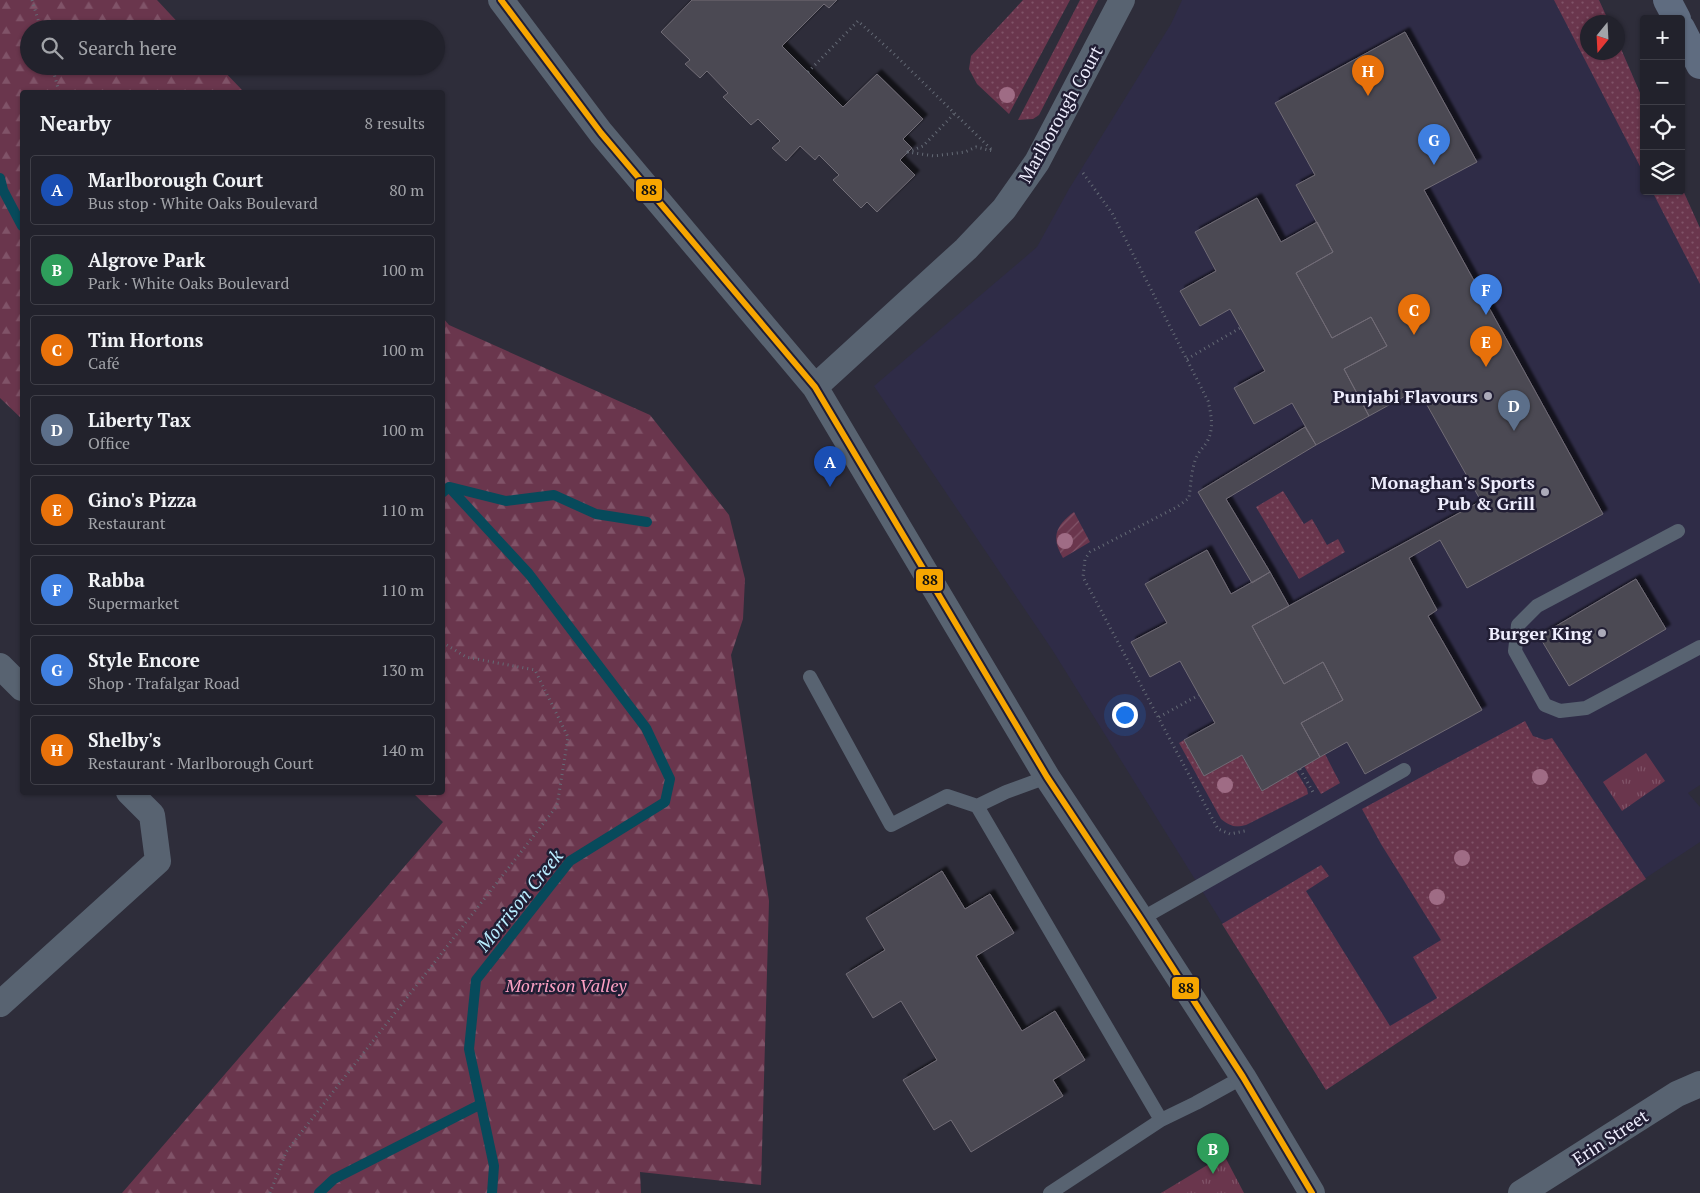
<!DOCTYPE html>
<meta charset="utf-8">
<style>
body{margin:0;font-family:"PT Serif",serif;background:#2e2f38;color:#f1f3f6}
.controls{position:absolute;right:15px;top:15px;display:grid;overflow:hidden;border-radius:5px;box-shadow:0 1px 4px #0004}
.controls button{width:45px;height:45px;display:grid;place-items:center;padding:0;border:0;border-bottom:1px solid #3f3f48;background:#22222c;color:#f1f3f6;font:25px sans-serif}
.compass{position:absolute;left:1580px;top:15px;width:45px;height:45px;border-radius:50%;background:#22222c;box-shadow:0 1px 4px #0004;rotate:198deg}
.you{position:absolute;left:1124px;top:714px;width:18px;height:18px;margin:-12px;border:4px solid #fff;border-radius:50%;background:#1a73e8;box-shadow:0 0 0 8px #1a73e833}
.badge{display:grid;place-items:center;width:32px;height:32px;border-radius:50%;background:#8bbbb9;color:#fff;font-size:16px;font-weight:700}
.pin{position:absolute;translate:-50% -41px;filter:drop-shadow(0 1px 2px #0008)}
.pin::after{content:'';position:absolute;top:26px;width:18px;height:15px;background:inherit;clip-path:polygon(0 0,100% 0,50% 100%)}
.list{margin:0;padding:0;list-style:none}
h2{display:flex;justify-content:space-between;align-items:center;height:65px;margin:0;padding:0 20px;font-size:21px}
h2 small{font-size:16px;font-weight:400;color:#a2a4a9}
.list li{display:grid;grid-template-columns:32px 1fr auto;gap:15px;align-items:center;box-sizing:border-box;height:70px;margin:0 10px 10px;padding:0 10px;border:1px solid #3f3f48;border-radius:5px}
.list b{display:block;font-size:19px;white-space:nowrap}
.list p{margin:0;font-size:16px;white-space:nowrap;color:#a2a4a9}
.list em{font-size:16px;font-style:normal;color:#a2a4a9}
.icon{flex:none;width:28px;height:28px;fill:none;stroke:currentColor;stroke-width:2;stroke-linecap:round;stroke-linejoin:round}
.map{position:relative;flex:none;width:1700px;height:1193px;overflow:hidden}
.search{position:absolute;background:#22222c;box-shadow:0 1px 4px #0004;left:20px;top:20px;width:425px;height:55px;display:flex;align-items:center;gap:12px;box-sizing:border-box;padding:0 18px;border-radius:28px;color:#a2a4a9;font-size:19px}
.panel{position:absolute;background:#22222c;box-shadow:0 1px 4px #0004;left:20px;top:90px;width:425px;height:705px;border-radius:5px}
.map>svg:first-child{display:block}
</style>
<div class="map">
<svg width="1700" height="1193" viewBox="0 0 1700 1193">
<defs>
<pattern id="grass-dots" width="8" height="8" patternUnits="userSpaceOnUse" patternTransform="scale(1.25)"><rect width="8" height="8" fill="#6a364d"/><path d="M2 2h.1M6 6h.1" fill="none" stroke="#805368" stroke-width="1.8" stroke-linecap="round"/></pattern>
<pattern id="forest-firs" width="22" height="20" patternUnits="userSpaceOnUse" patternTransform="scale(1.25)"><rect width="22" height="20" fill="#6a364d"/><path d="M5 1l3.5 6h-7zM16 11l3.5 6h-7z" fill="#805368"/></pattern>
<pattern id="park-tufts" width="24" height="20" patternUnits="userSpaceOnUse" patternTransform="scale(1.25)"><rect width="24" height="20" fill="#6a364d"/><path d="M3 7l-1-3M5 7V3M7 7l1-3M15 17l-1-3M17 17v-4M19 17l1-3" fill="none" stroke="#805368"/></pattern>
<pattern id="garden-furrows" width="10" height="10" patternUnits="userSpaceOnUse" patternTransform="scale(1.25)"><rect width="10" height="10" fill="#6a364d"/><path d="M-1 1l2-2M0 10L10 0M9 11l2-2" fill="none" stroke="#805368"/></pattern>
<filter id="shadow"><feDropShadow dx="4.5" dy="-4.5" stdDeviation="1" flood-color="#0009"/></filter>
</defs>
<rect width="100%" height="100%" fill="#2e2d3a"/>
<!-- built -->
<path fill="#2f2c47" d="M1182,0H1599L1609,22H1588V52H1618V42L1644,102V191H1681V186L1700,228V785L1688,793L1700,807V842L1326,1090L1053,651L874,386L1037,247L1069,189L1171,24Z"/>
<!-- grass -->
<path fill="url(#grass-dots)" d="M1023,0H1070L1009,114L977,84L969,69L971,56Z
M1080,0H1098L1039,115L1033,119L1018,120Z
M1554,0H1599L1609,22H1588V52H1618V42L1644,102V174Z
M1681,186L1700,228V284L1652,191H1681Z
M1283,491L1304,524L1312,519L1327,545L1338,539L1345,552L1299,579L1256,507Z
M1525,721L1533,736L1545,740L1552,738L1646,879L1326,1090L1222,924L1321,865L1329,876L1306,891L1390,1026L1437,998L1413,957L1441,940L1381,844L1362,809Z
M1184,740L1242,755L1261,790L1296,771L1307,789L1308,794L1246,825C1235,828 1230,826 1221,819L1179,743Z
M1325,754L1340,783L1321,794L1304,766Z"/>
<!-- forest -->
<path fill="url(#forest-firs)" d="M0,0H157L184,29H29V66H219L244,92H22V419L0,398Z
M443,318L449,325L650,415L729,515L745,579L743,619L731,655L769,901L761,1185L640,1172L641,1193H122L443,822L413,793L442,792Z"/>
<!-- park -->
<path fill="url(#park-tufts)" d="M1646,753L1665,781L1622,811L1603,782Z
M1224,1155L1244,1193H1161Z"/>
<!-- garden -->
<path fill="url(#garden-furrows)" d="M1074,512L1090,542L1063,558C1051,538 1055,526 1074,512Z"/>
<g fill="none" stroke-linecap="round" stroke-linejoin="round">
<!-- stream -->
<path stroke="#074a5b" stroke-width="10" d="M0,178L3,190L22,226
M450,487L506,501L554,495L596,514L647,522
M442,493L449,487L529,574L646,728L670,779L665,802L570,861L476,980L469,1049L494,1166L492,1193
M319,1193L334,1179L481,1104"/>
</g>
<!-- building -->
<path fill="#4c4852" stroke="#706c76" filter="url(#shadow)" d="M692,0H837L829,8L824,4L782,46L843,107L877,74L923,119L903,139L912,148L900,160L915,175L877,212L867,202L861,208L833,180L839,175L819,155L815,160L800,146L786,161L772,148L780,141L758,119L751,125L723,97L728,93L707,71L700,78L685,64L690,60L661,32Z
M1405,32L1477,162L1424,190L1603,514L1467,588L1440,540L1409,558L1437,610L1428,616L1482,710L1365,774L1347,742L1320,757L1301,723L1343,700L1323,662L1284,684L1252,626L1481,501L1418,389L1369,416L1344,369L1387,346L1371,317L1332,338L1296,273L1333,252L1296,185L1315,175L1275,103Z
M1257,198L1281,242L1317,222L1333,252L1296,273L1332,338L1371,317L1387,346L1344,369L1369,416L1316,445L1292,403L1254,424L1234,388L1265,371L1230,309L1200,326L1180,291L1216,271L1195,232Z
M1305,427L1316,445L1226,499L1270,572L1252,583L1198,492Z
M1207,550L1231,594L1270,572L1289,606L1252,626L1284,684L1323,662L1343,700L1301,723L1320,757L1262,791L1242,755L1204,776L1184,740L1215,723L1199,695L1180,661L1150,677L1131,642L1167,623L1145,584Z
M1636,579L1666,629L1569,686L1539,636Z
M942,871L965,909L990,894L1014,933L976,956L1022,1031L1055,1011L1085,1060L1053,1080L1063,1096L971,1152L951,1120L934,1130L903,1080L937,1060L901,1001L873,1018L846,974L885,950L866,918Z"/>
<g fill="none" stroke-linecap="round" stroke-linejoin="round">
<!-- path -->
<path stroke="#656b76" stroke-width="3" stroke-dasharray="1 4" stroke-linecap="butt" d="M32,0L41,29
M52,66L59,92
M808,72L858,21L893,53L993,151
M954,114L923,146L908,152L934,156L965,152L976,147L993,151
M1083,173L1112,213L1208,401C1211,414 1214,427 1208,440C1205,446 1200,450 1197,456C1191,469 1191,484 1189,498L1177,507L1090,552L1085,559L1083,577L1218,829L1230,834L1245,831
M1187,359L1240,328
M1159,717L1199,695
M1300,769L1314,794
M270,1193L286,1152L557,806L568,737L535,670L466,657L442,642"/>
<!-- service -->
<path stroke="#586371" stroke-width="14" d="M1678,531L1537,606L1518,625L1515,651L1545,705L1560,711L1586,708L1700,647
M810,677L891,825L947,796L977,806
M1047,777L1006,792L977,806L1161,1120L1196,1103L1243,1077
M1141,919L1404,770
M1050,1193L1161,1120"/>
<!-- minor -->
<path stroke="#586371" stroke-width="26" d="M501,0L601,133L815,387L1047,777L1141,919L1243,1077L1312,1193
M815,387L966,249L1004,209L1037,162L1122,0
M0,666L22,688
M0,1004L158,861L152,815L129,792
M1521,1193L1677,1094L1700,1084"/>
<!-- primary -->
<path stroke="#5f6c80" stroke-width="28" d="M1667,0L1677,19
M1681,28L1700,65"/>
<defs>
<path id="bus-1" d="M501,0L601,133L815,387L1047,777L1141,919L1243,1077L1312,1193"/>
</defs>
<!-- bus-1 casing -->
<use href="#bus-1" stroke="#211e34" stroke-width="10"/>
<!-- bus-1 -->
<use href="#bus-1" stroke="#f7a600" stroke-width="6"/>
</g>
<!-- trees -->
<g fill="#9f6c85">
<circle cx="1007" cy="95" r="8"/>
<circle cx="1065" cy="541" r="8"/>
<circle cx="1540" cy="777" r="8"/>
<circle cx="1225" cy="785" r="8"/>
<circle cx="1462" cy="858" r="8"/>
<circle cx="1437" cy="897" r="8"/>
</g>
<!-- markers -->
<g fill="#abaab9" stroke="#211e34" stroke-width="2">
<circle cx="1488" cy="396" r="5"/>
<circle cx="1545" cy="492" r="5"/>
<circle cx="1602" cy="633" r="5"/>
</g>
<g text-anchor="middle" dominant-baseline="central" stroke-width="5" stroke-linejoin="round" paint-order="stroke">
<!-- street labels -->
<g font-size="18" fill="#eeedfd" stroke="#211e34">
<text transform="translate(1060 114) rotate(-61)">Marlborough Court</text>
<text transform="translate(1610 1137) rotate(-33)">Erin Street</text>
</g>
<!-- poi labels -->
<g font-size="18" font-weight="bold" fill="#eeedfd" stroke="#211e34" text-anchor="end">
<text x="1478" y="396">Punjabi Flavours</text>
<text x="1535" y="482">Monaghan's Sports<tspan x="1535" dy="21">Pub &amp; Grill</tspan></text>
<text x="1592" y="633">Burger King</text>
</g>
<!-- park labels -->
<g font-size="18" font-style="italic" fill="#fca0c3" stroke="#211e34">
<text x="566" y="985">Morrison Valley</text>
</g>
<!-- water labels -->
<g font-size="19" font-style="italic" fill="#b9edff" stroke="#211e34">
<text transform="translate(519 900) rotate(-51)">Morrison Creek</text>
</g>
</g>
<g stroke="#211e34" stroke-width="2">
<rect x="635" y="178" width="28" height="24" rx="5" fill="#f7a600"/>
<rect x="915" y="568" width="29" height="24" rx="5" fill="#f7a600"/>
<rect x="1171" y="976" width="29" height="24" rx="5" fill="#f7a600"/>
</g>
<g font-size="14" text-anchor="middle" font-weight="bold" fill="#111">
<text x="649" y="195">88</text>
<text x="930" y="585">88</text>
<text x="1186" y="993">88</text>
</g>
</svg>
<div class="controls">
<button>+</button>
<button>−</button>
<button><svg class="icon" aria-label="locate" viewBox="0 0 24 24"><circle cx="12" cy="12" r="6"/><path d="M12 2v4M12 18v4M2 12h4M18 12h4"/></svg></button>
<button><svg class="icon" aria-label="layers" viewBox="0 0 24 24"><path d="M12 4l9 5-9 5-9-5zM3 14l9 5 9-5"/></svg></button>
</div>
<svg class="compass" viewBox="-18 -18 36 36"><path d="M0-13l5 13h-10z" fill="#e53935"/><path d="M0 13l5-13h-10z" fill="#a2a4a9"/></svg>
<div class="you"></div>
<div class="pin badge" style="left:830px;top:487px;background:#1a4fb4">A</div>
<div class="pin badge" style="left:1213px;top:1174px;background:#2e9e5b">B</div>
<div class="pin badge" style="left:1414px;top:335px;background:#e8710a">C</div>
<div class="pin badge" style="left:1514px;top:431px;background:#5c6f8a">D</div>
<div class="pin badge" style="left:1486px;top:367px;background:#e8710a">E</div>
<div class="pin badge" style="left:1486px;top:315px;background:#3f7fe0">F</div>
<div class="pin badge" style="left:1434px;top:165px;background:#3f7fe0">G</div>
<div class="pin badge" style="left:1368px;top:96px;background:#e8710a">H</div>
<div class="search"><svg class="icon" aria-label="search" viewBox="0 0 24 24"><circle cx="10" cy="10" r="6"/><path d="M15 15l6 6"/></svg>Search here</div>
<section class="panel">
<h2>Nearby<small>8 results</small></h2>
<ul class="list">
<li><span class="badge" style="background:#1a4fb4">A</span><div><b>Marlborough Court</b><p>Bus stop · White Oaks Boulevard</p></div><em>80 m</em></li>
<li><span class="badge" style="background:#2e9e5b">B</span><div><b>Algrove Park</b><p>Park · White Oaks Boulevard</p></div><em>100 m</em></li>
<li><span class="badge" style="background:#e8710a">C</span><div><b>Tim Hortons</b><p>Café</p></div><em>100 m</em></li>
<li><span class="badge" style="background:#5c6f8a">D</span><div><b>Liberty Tax</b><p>Office</p></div><em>100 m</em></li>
<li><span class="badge" style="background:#e8710a">E</span><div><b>Gino's Pizza</b><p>Restaurant</p></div><em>110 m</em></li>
<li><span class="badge" style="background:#3f7fe0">F</span><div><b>Rabba</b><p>Supermarket</p></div><em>110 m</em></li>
<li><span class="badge" style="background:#3f7fe0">G</span><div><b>Style Encore</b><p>Shop · Trafalgar Road</p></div><em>130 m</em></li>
<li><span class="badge" style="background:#e8710a">H</span><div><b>Shelby's</b><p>Restaurant · Marlborough Court</p></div><em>140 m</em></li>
</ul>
</section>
</div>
